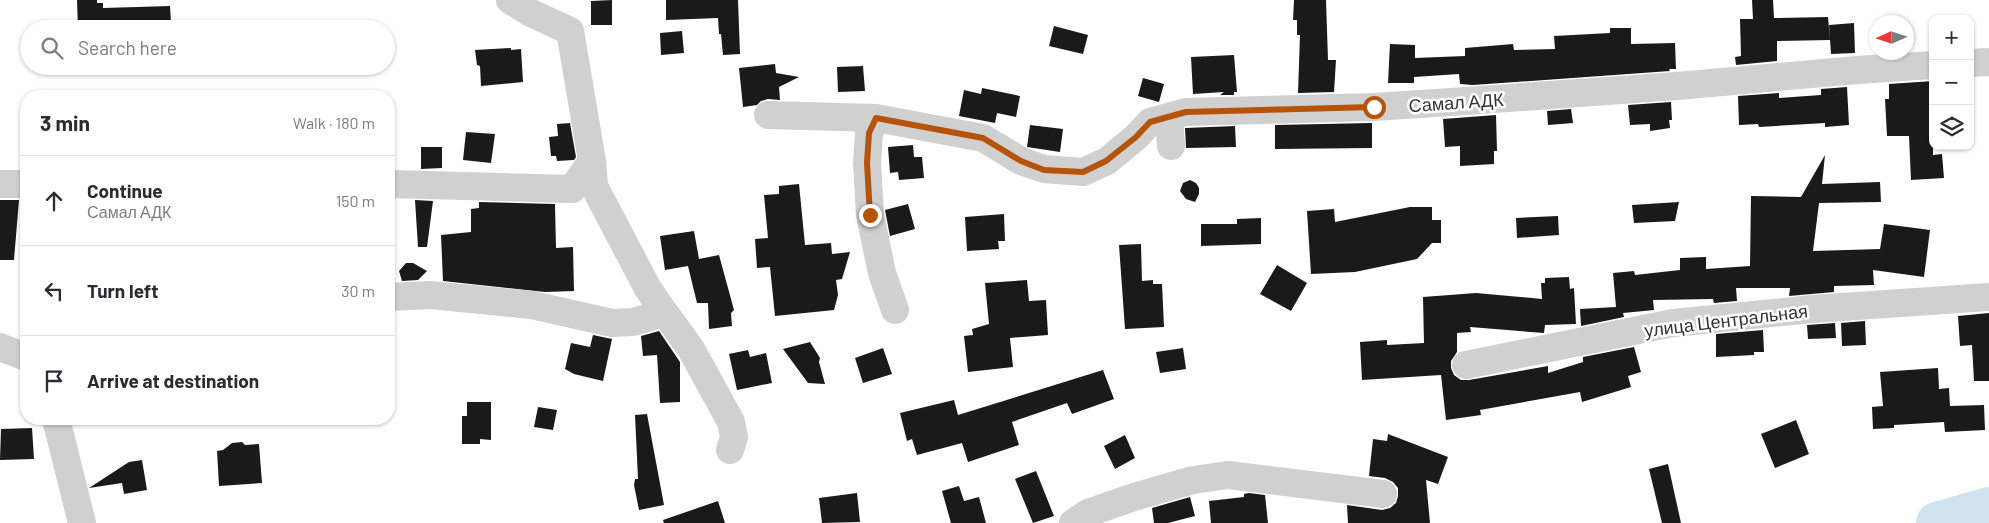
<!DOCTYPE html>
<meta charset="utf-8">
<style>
body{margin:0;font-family:Barlow,sans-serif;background:#f7f7f7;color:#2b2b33}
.controls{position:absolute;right:15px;top:15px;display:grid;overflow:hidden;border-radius:10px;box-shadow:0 1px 4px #0004}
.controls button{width:45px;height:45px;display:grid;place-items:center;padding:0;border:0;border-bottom:1px solid #e1e1e2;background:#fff;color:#2b2b33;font:25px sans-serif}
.compass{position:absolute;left:1869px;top:15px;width:45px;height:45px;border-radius:50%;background:#fff;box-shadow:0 1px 4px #0004;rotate:267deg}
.stop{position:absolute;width:15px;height:15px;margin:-11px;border:4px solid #b45309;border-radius:50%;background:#fff}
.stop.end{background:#b45309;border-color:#fff;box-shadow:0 1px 5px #0008}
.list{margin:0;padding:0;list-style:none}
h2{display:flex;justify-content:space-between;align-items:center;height:65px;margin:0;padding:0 20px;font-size:21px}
h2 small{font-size:16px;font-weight:400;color:#7c7c81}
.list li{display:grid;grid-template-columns:32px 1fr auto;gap:15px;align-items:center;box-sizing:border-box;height:90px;padding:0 20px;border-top:1px solid #e1e1e2}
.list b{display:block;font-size:19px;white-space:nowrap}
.list p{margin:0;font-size:16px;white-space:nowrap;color:#7c7c81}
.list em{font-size:16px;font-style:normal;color:#7c7c81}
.icon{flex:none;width:28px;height:28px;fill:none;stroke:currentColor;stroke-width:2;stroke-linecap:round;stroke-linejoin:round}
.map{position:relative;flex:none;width:1989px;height:523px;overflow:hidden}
.search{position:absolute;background:#fff;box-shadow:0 1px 4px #0004;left:20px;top:20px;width:375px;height:55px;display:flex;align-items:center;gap:12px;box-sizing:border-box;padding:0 18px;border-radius:28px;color:#7c7c81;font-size:19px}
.panel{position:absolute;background:#fff;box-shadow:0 1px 4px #0004;left:20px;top:90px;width:375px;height:335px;border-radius:20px}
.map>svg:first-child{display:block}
</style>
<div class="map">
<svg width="1989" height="523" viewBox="0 0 1989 523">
<rect width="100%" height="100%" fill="#fff"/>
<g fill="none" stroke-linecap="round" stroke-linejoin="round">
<!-- river -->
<path stroke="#cfe2ee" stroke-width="42" d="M1937,523L1989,508"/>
</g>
<!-- building -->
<path fill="#1a1a1a" d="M77,0H97V3H103V8L170,6L171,23L104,26L105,29H78Z
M612,0V25H591V1Z
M666,0H738L740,54L723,55L721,34H719L718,18L666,20Z
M1294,0H1326L1328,60H1336L1334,92L1298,93L1300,35H1297V20H1293Z
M1752,0H1773L1774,18L1828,17L1830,40L1777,41V61L1736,65L1735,57L1741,56L1740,19H1753Z
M1854,23L1855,53L1831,54L1829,25Z
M1054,26L1088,35L1083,54L1049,46Z
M1610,28H1631V44L1675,43L1676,69H1669L1670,71L1473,85L1460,84L1459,74L1414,77V83H1388L1390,44L1415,45V58L1465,56V48L1513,44L1514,50L1555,49L1554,36L1610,33Z
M682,31L684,53L661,55L660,33Z
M511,48V50L521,49L523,82L481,86L480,66L477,65L475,50Z
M1234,55L1237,92H1234V95H1220L1224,92L1193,94L1191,57Z
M775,64L776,73L799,77L779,87L780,100L768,99L761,101L757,105L743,107L739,68Z
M863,66L865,91L838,92L837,67Z
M1143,78L1164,84L1159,102L1138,96Z
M1933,81V155L1942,154L1944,178L1911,180L1909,136H1887L1885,99H1889V84Z
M1847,87L1849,125L1825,127V123L1759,127L1758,124L1739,125L1738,96L1779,93V98L1821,95V89Z
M982,88L1020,96L1016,117L997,113L995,123L959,116L964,90L981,94Z
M1671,102L1672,120H1669L1670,128L1650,131V124L1630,125L1628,105Z
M1571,109L1573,123L1548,125L1547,111Z
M1496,115L1497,151H1494V164L1460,166V146L1445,147L1443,119Z
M570,123L576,157L574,160L557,161L556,156H551L549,137L558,136L557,124Z
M1372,123V148L1275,149V125Z
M1030,125L1063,129L1060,152L1027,147Z
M1235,126L1236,147L1186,148L1185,128Z
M466,132L495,134L491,163L463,160Z
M913,145L914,157H922L924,178L899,180L898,172L890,173L888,147Z
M421,147H442V168L421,169Z
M1825,155L1822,184L1880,182L1881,202L1819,203L1813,251L1880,249L1884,224L1930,230L1924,277L1873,270L1874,285L1834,286V292L1789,296L1790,288H1736L1737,301L1714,303L1713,299L1653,300L1654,310L1623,313L1624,317L1581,326L1580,309L1616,307L1613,273L1634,271L1635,275L1680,270V258L1706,257V269L1750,266L1751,196L1801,197Z
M1190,180L1196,183L1199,188V194L1195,202L1186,199L1180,191L1183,183Z
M799,184L805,245L831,243L832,254L850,252L842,279L836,280L838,295L834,310L775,316L770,267L757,268L755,239L768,238L764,195L779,194V186Z
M0,200H19L14,260H0Z
M415,200L433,201L427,247H418Z
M479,202L555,204L556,248L573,247L574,291L545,292L443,281L441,235L471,232V209L479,208Z
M1679,202L1675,221L1634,223L1632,205Z
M908,204L915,229L890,236L885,210Z
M1410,207H1432V220H1441V243H1432L1417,259L1355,272L1311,274L1307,211L1334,209L1335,222Z
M1004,214L1005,241H998L999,249L967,251L965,217Z
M1558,216L1559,235L1517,238L1516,218Z
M1261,218V244L1201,246V224H1237V219Z
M694,231L699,259L719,255L734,310L731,313L732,326L709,329L708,303H697L688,266L665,270L660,236Z
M1141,244L1142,281L1153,280V284H1162L1164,327L1125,329L1119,245Z
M406,263H413L427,271L418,280L402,281L399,271Z
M1277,265L1307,283L1291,311L1260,294Z
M1569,277L1570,289L1574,288L1576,324L1545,325L1544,333L1470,327L1471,332L1457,333V352L1451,361V368L1454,375L1461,380H1469L1548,366V373L1583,362V357L1634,347L1641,372L1628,376L1631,387L1582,402L1580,392L1480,410L1481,415L1446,420L1441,375L1362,380L1360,342L1387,340V345L1424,343L1423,297L1476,293L1542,299L1541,283H1545V278Z
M1027,280L1029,301L1046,300L1048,335L1010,338L1013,367L968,372L964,336L973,335L972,329L989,324L985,283Z
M1989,313V381H1974L1972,345L1960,346L1958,316Z
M1865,321L1866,345L1842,346L1841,323Z
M1835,323L1836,338L1808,339L1807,325Z
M1763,330L1764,352H1754V355L1716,357V334Z
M659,331L680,362V402L660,403L657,355L643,356L641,336Z
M593,335L612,339L603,381L574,374L565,369L571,343L590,347Z
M810,342L820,358L819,362L825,384L808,383L783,349Z
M883,348L892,374L863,383L855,358Z
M1183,348L1186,369L1160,373L1156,352Z
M748,350L750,357L766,353L772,383L737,390L729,354Z
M1938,368L1939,389L1949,388L1950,406L1984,405L1985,430L1945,432L1944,422L1894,425V428L1873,429L1872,407L1883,406L1880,372Z
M1103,370L1114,399L1072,414L1067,403L1012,422L1019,445L968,462L962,443L917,455L912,439L907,441L900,413L954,400L958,415Z
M467,402H491V440L480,439V444H462V416H467Z
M538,407L557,410L553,430L534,427Z
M647,414L664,505L639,510L634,485L635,479H638L635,415Z
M1796,420L1809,454L1775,468L1761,434Z
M32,428L34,459L0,460L1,429Z
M1388,434L1448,457L1438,484L1426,480L1430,523H1348L1347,505L1382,510L1390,508L1396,503L1398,496V488L1393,482L1385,478L1369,476L1373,439L1387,441Z
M1125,435L1135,458L1115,469L1104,446Z
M242,442L245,445L259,444L262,483L219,486L217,451L223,450L232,443Z
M142,460L147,490L124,494L122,483L89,488L129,462Z
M1668,464L1681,523H1662L1649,469Z
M1036,471L1054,516L1033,523L1015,479Z
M959,486L964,501L979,497L986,523H951L942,491Z
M857,493L860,522L822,523L819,498Z
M1249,493L1265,495L1268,523H1211L1209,501L1244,497V494Z
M1190,497L1195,516L1168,523H1154L1152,508Z
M718,501L725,523H664L663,520Z"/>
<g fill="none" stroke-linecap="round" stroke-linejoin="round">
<!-- street -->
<path stroke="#d0d0d0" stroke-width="28" d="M1970,63L1989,62
M768,115L876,118L983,138L1021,161L1044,169L1083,172L1107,161L1136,137L1150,122L1186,112L1374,107L1466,101L1677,86L1857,70L1933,65
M1169,117L1171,146
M876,118L869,133L867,163L870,215L882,273L895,310
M592,161L594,186L647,287L659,305
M0,184H26
M389,184L572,189L592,161L570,31L531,13L510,0
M389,297L430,295L532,305L612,323L633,322L651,317L659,305L691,349L731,422L734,437L730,450
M0,347L26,357
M1466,365L1673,323L1813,309L1989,297
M56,419L82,523
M1073,523L1088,513L1134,497L1193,480L1228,475L1383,494"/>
</g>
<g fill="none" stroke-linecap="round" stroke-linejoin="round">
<!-- route -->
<path stroke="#b45309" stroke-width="6" d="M870,215L867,163L869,133L876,118L983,138L1021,161L1044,170L1083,172L1106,161L1136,137L1150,122L1186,112L1374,107"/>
</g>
<g text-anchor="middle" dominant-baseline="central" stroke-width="5" stroke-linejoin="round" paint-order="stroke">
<!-- street labels -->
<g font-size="18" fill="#333" stroke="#fff">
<text transform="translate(1456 102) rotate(-4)">Самал АДК</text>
<text transform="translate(1726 320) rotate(-7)">улица Центральная</text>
</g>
</g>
</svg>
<div class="controls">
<button>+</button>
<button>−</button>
<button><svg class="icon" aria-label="layers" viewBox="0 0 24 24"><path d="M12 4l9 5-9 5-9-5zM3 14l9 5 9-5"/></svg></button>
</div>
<svg class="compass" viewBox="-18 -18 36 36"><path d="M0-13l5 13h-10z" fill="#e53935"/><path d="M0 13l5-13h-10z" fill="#7c7c81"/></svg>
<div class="stop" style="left:1374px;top:107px"></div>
<div class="stop end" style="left:870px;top:215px"></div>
<div class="search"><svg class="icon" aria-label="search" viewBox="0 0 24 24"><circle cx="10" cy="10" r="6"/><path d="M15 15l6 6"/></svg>Search here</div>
<section class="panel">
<h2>3 min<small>Walk · 180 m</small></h2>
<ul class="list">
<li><svg class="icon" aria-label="ahead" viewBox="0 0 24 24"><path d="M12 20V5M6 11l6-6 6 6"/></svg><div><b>Continue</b><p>Самал АДК</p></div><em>150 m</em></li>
<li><svg class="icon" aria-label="left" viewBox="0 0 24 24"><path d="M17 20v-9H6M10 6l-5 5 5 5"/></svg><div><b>Turn left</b></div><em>30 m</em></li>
<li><svg class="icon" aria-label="arrive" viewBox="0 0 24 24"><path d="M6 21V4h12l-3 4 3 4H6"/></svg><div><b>Arrive at destination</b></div></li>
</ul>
</section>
</div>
